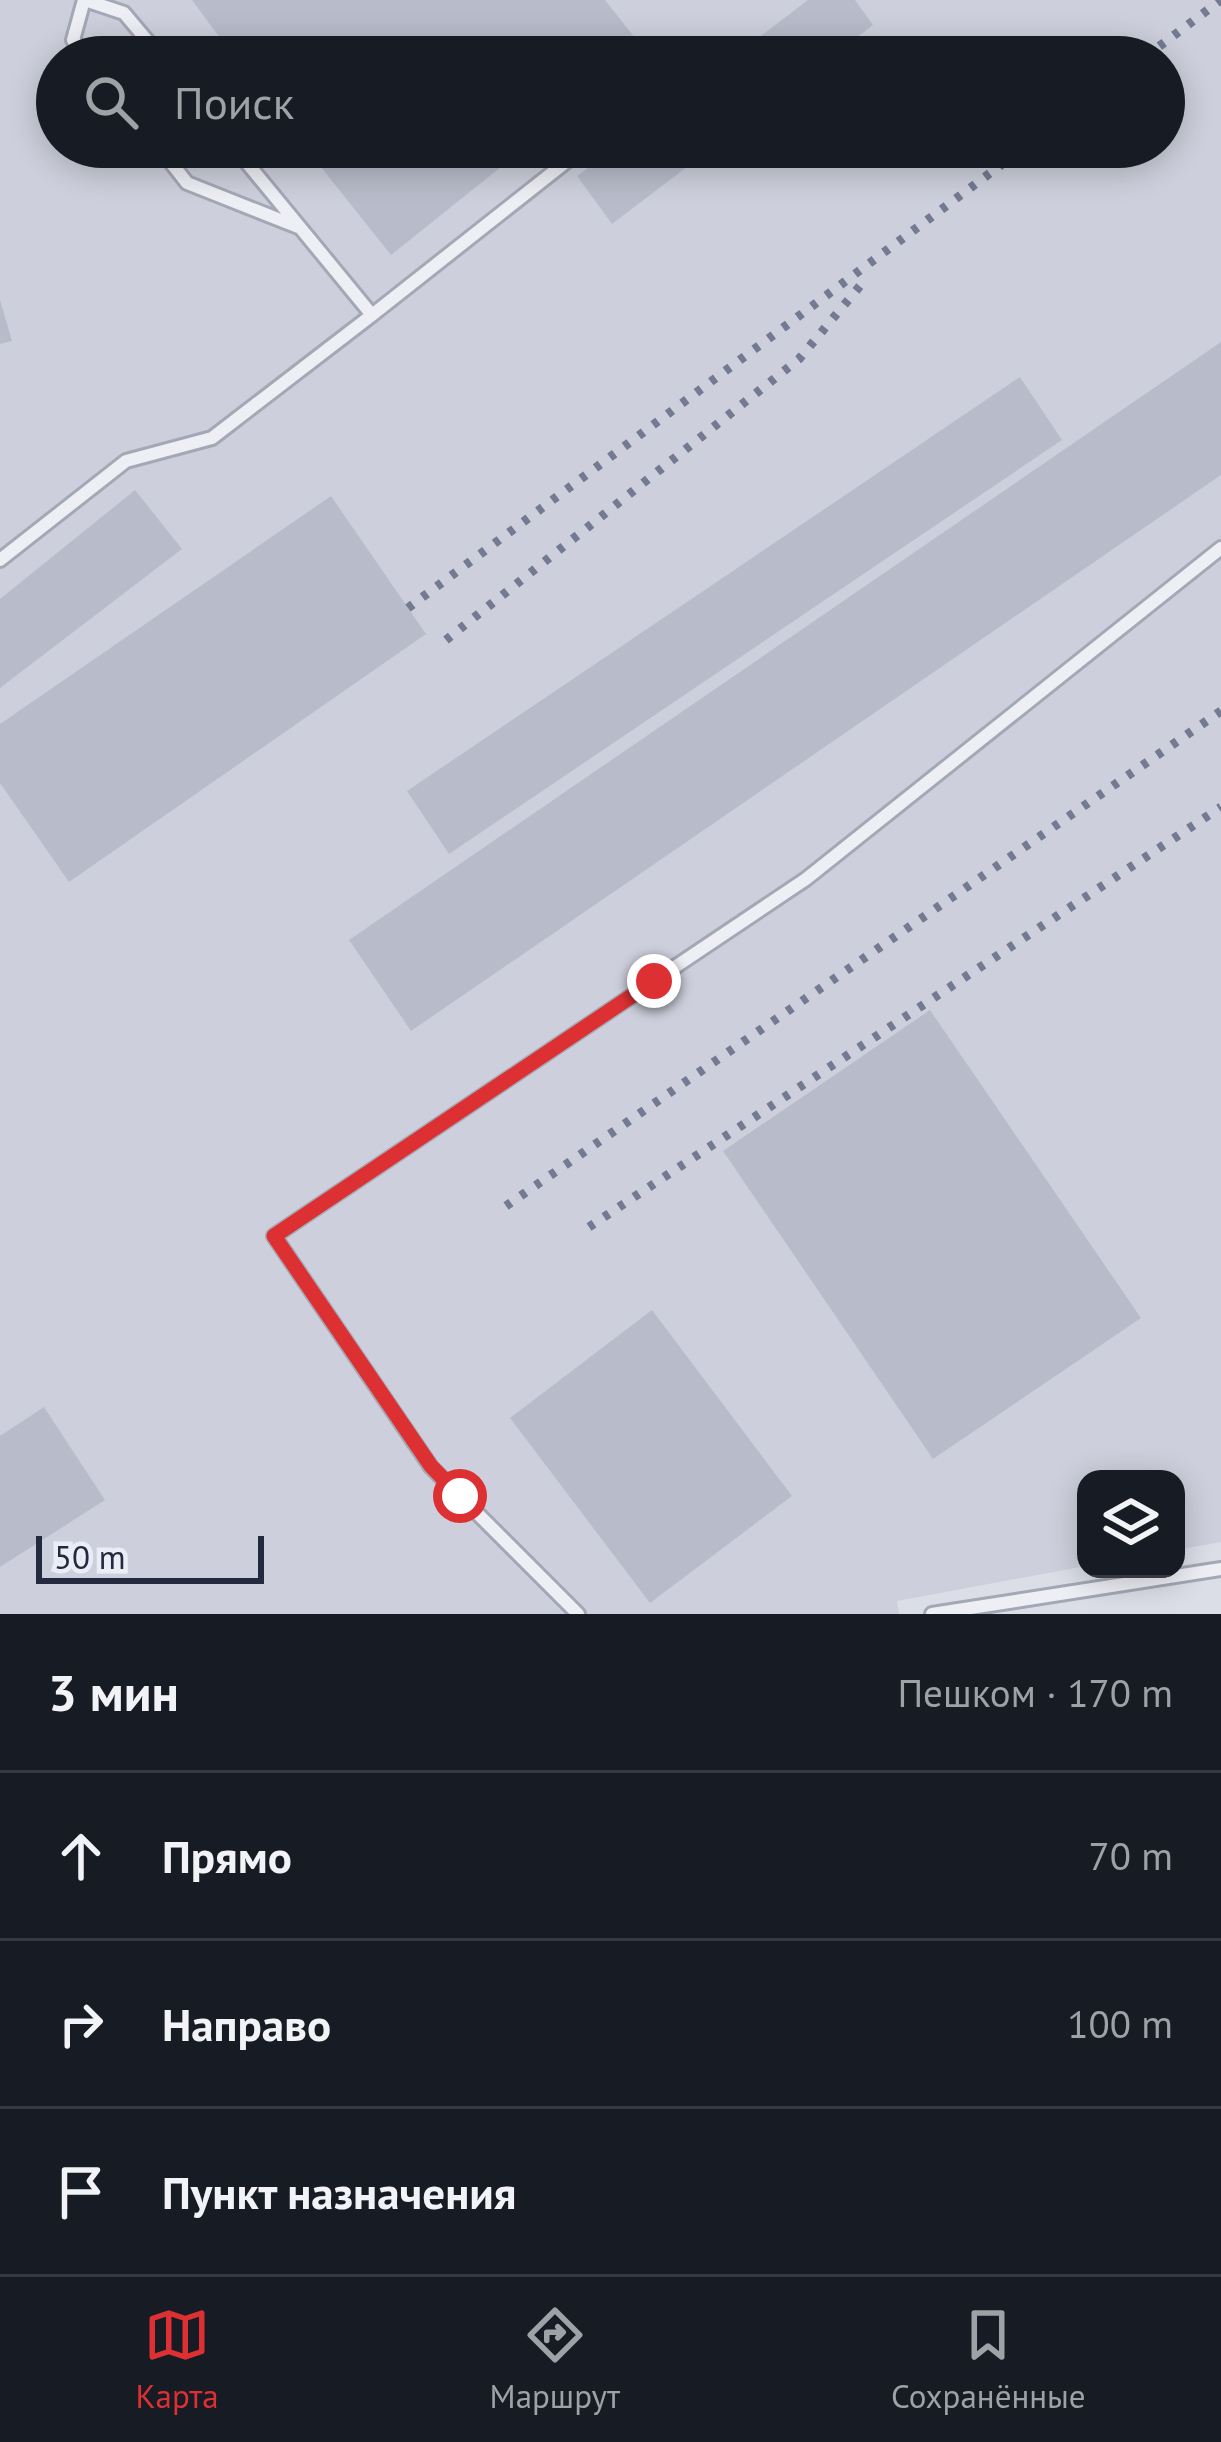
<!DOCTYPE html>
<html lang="ru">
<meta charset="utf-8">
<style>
body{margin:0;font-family:"PT Sans",sans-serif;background:#20242c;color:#f1f3f6}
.controls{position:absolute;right:36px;bottom:36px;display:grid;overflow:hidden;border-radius:24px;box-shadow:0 6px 30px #0003}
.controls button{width:108px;height:108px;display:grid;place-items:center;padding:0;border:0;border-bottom:3px solid #363941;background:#171b24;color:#f1f3f6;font:60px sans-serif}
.scale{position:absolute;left:36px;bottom:30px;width:228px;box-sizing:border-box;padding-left:12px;border:6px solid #232a3f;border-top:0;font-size:33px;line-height:42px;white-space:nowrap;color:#232a3f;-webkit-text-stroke:9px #eaedf5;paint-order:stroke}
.stop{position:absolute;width:36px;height:36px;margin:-27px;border:9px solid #dc3033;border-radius:50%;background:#fff}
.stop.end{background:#dc3033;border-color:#fff;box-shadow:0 3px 12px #0008}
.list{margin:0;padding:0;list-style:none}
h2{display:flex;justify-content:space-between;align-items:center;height:156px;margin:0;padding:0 48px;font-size:51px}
h2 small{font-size:39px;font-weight:400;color:#9ea1a6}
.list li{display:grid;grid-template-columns:78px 1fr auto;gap:36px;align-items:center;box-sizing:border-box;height:168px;padding:0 48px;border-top:3px solid #363941}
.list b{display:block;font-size:45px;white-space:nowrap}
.list em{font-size:39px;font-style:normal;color:#9ea1a6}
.icon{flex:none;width:66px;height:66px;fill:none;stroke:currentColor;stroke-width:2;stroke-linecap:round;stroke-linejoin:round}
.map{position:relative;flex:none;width:1221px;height:1614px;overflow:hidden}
.search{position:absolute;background:#171b24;box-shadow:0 6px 30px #0003;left:36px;right:36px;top:36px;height:132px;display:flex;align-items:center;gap:30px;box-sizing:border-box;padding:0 42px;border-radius:66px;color:#9ea1a6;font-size:45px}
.sheet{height:660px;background:#171b24}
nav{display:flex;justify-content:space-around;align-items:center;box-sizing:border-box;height:168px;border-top:3px solid #363941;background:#171b24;font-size:33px;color:#9ea1a6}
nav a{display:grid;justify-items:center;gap:6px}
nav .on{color:#dc3033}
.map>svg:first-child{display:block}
</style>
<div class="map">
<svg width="1221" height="1614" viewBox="0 0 1221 1614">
<rect width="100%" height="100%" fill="#dbdee7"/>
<!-- built -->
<path fill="#cdd0dc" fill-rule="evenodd" d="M0,0H1221V1542L1176,1550V1479H1086V1566L897,1601L899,1614H0ZM57,57H1164V147H57Z"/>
<!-- building -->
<path fill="#b8bcca" d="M192,0H605L646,52L640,57H234Z
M808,0H855L873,25L831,57H733Z
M305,147H526L391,255Z
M615,147H713L612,224L577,176Z
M0,300L12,341L0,344Z
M1221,342V475L411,1031L349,940Z
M1020,377L1062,440L449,854L407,791Z
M135,490L182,549L0,688V599Z
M331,496L426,634L69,882L0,783V724Z
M930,1010L1141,1318L933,1459L723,1151Z
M652,1310L792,1496L650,1603L510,1418Z
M44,1407L105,1500L0,1567V1436Z"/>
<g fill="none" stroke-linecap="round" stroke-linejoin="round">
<defs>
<path id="lane" d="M84,0L73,40L87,57
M85,0L124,13L161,57
M159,147L187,183L298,227
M234,147L372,315L585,147
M0,560L126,461L212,438L372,315
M578,1614L431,1467L274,1236L806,879L1221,548
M932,1614L1221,1569"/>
</defs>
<!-- lane casing -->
<use href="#lane" stroke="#a4a8b5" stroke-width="18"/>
<!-- lane -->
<use href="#lane" stroke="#eeeff5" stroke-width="12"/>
<!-- rail -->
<path stroke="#737a92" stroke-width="9" stroke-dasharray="6 12" stroke-linecap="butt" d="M1145,57L1221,0
M408,608L1025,147
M446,640L799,359L865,280
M506,1206L1221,711
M589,1227L1221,807"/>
</g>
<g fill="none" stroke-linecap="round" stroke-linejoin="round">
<!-- route -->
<path stroke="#dc3033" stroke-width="15" d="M460,1496L431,1466L274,1236L654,981"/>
</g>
</svg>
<div class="controls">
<button><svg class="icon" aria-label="layers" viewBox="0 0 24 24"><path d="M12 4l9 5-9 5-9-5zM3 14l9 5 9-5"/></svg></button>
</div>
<div class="scale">50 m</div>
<div class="stop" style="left:460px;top:1496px"></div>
<div class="stop end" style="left:654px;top:981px"></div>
<div class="search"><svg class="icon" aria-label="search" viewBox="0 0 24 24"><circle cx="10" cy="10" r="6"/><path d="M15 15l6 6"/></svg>Поиск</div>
</div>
<section class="sheet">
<h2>3 мин<small>Пешком · 170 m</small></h2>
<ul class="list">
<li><svg class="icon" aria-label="ahead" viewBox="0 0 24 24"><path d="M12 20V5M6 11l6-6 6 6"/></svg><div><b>Прямо</b></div><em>70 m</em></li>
<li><svg class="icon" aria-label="right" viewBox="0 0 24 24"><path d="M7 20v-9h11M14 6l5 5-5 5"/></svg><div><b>Направо</b></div><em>100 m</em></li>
<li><svg class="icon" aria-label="arrive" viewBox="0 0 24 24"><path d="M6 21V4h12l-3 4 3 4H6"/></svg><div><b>Пункт назначения</b></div></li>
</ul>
</section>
<nav>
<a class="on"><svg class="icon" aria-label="map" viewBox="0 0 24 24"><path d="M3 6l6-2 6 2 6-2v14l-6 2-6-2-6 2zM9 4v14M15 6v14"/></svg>Карта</a>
<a><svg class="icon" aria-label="directions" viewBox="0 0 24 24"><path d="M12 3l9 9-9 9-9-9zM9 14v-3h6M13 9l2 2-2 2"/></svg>Маршрут</a>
<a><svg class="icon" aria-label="saved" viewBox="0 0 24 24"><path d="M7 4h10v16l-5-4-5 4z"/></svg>Сохранённые</a>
</nav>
